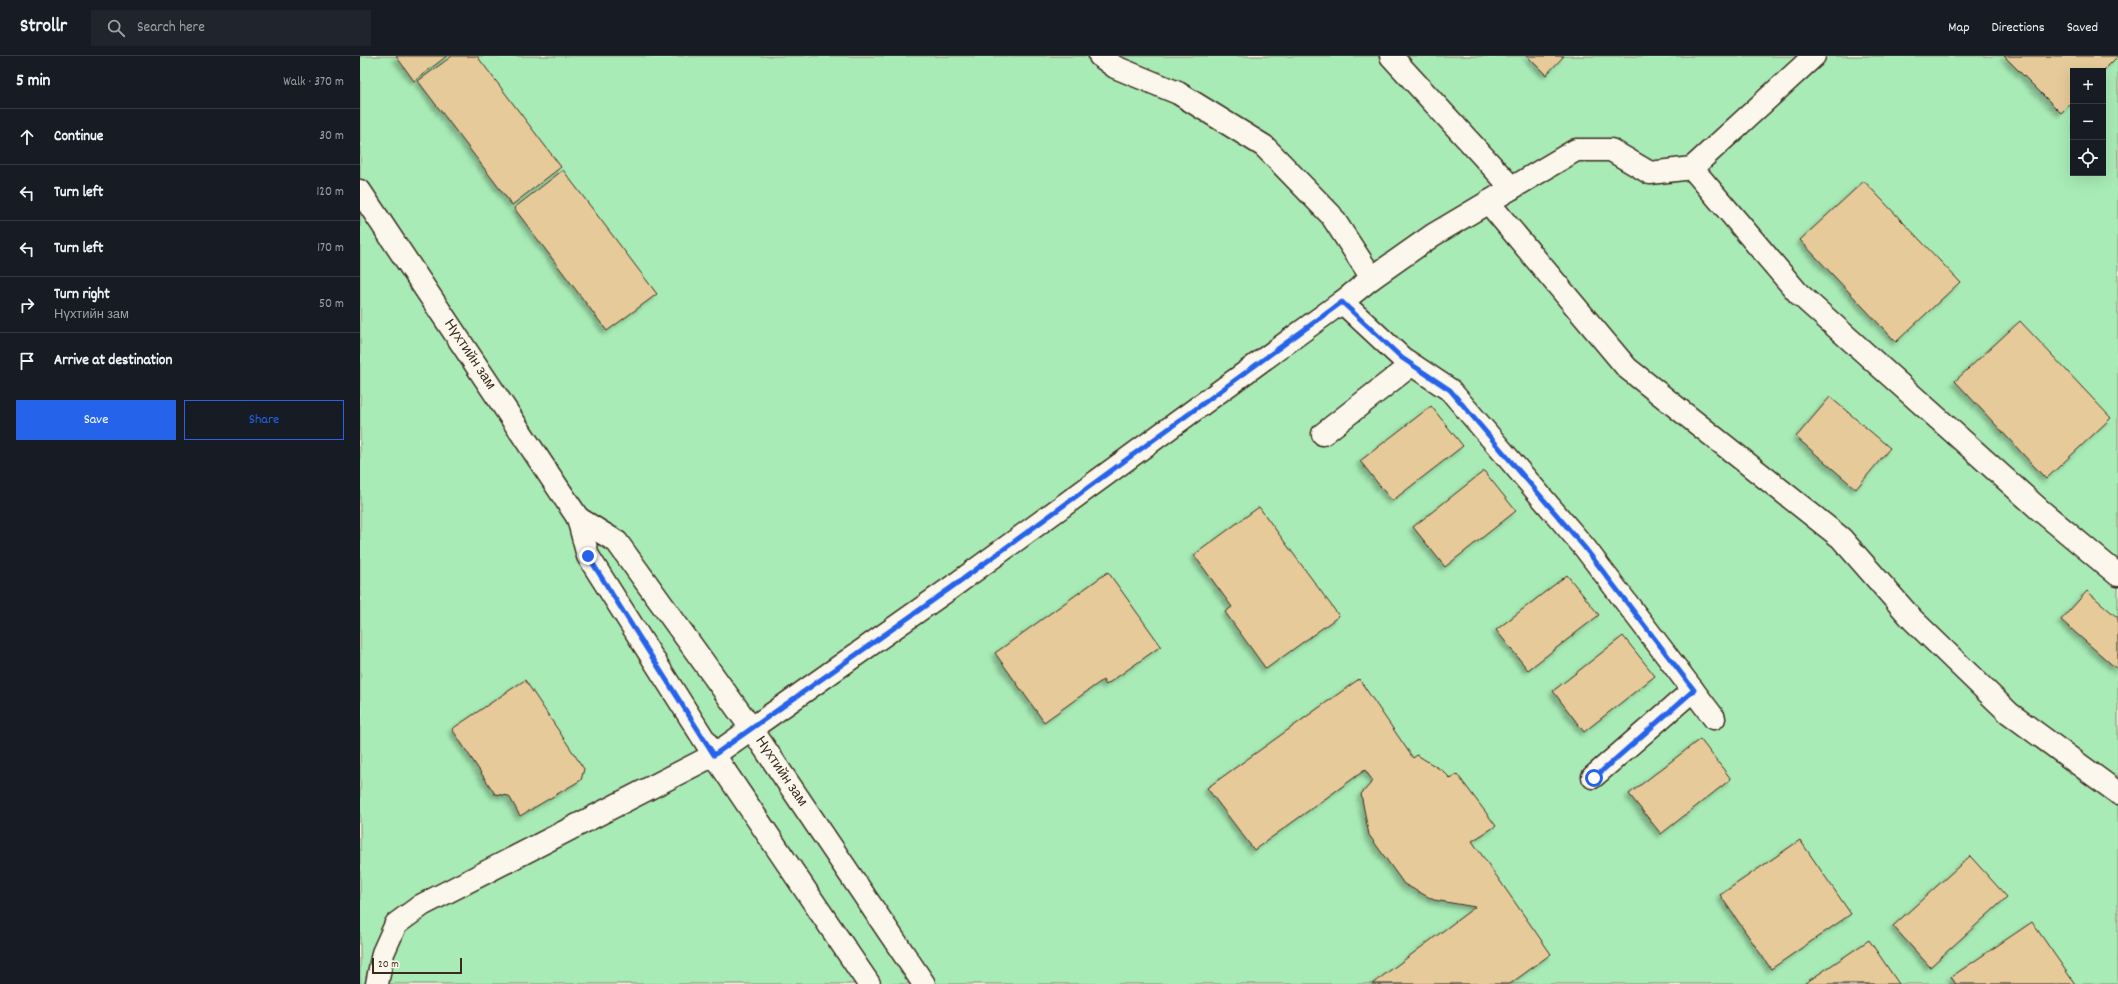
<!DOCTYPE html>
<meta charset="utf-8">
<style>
body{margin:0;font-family:Dekko,sans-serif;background:#20242c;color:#f1f3f6}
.controls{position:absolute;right:12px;top:12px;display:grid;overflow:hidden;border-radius:0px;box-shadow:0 4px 16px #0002}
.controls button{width:36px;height:36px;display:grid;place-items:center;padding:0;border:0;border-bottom:1px solid #363941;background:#171b24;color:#f1f3f6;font:20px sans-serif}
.scale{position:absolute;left:12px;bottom:10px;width:90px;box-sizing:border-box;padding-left:4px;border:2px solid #3b2a1e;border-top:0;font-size:11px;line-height:14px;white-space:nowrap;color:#3b2a1e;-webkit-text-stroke:3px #fbf7ec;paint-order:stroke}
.stop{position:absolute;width:12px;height:12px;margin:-9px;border:3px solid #2563eb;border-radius:50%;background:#fff}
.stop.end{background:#2563eb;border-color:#fff;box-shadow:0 1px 4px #0008}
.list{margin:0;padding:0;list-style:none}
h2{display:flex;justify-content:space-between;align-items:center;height:52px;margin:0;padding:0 16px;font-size:17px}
h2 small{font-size:13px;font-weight:400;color:#9ea1a6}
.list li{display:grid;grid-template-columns:26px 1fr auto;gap:12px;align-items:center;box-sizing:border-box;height:56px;padding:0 16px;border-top:1px solid #363941}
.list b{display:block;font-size:15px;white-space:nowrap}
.list p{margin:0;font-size:13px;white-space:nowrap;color:#9ea1a6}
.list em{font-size:13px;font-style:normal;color:#9ea1a6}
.actions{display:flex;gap:8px;padding:12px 16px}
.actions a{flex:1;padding:9px 0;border:1px solid #2563eb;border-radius:0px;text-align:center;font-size:14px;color:#2563eb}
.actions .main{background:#2563eb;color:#fff}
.icon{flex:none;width:22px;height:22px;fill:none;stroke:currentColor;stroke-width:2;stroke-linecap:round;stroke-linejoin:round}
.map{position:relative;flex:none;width:1758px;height:928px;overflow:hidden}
header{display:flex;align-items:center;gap:24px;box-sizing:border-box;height:56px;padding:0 20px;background:#171b24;border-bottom:1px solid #363941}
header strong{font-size:19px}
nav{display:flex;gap:22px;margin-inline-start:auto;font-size:14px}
.search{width:280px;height:36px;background:#20242c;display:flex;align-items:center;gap:10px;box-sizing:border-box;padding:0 14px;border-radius:0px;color:#9ea1a6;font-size:15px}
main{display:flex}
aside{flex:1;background:#171b24}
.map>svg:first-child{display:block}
</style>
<header>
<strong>Strollr</strong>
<div class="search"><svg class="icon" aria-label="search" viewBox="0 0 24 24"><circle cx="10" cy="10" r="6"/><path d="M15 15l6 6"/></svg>Search here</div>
<nav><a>Map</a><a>Directions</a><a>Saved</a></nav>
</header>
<main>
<aside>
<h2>5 min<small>Walk · 370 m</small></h2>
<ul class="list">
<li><svg class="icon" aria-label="ahead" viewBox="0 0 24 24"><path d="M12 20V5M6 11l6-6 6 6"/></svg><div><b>Continue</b></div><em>30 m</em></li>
<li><svg class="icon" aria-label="left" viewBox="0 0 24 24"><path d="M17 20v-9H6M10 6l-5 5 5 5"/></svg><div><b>Turn left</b></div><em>120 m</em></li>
<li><svg class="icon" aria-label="left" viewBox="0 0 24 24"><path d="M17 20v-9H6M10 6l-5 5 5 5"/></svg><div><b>Turn left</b></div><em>170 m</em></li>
<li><svg class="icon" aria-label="right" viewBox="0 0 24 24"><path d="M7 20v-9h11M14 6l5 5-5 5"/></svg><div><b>Turn right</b><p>Нүхтийн зам</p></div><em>50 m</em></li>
<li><svg class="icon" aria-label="arrive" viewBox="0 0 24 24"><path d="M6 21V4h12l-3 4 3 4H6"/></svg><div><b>Arrive at destination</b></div></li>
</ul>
<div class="actions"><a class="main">Save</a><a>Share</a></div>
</aside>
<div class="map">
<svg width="1758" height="928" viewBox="0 0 1758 928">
<defs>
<filter id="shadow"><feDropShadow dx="-3.5" dy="3.5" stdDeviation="2" flood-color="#0004"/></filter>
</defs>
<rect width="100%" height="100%" fill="#f7eedc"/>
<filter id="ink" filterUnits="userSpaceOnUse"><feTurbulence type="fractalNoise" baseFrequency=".025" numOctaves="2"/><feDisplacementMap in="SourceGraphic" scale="8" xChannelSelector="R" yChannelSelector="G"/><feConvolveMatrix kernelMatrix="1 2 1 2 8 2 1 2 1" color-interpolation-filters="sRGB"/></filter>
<g filter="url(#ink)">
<!-- green -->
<path fill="#a8ebb6" stroke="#728a6a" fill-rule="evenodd" d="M0,0H1758V928H0ZM1713,15H1743V117H1713Z"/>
<!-- building -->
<path fill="#e6ca9a" stroke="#3b2a1e" filter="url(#shadow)" d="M36,0H87L54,25Z
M92,0H117L201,111L152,149L58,25Z
M1167,0H1204L1186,19Z
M1644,0H1758L1743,15H1713V45L1701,57Z
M203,114L297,238L247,275L154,152Z
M1504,125L1600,226L1536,286L1440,184Z
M1660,265L1751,362L1686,423L1595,325Z
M1470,341L1530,392L1496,433L1436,381Z
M1071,350L1103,390L1032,445L1000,405Z
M1124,415L1156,455L1085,511L1053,471Z
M899,451L979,560L906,613L865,556L872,551L834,499Z
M748,516L801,590L746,629L743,624L684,666L635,597Z
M1207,519L1239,559L1168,614L1136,574Z
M1727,535L1758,562V614L1701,564Z
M1263,580L1295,620L1224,676L1193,635Z
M999,623L1053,702L1057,699L1083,715L1091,723L1097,718L1136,770L1112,785L1191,898L1150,928H1012L1115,851L1074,844L1044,828L1009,779L1001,738L1013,725L1005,714L894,794L847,732Z
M165,624L224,713L221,724L160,760L149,740L135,738L92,673Z
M1340,683L1371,723L1301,778L1269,738Z
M1440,784L1491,858L1411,913L1360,839Z
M1610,800L1647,841L1570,911L1533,870Z
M1672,866L1715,928H1596L1591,921Z
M1509,884L1539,928H1444Z"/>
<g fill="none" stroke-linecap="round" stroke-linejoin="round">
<defs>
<g id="minor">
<path d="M740,0L755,11L818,37L904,90L971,159L1012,222"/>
<path d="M1031,0L1152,132"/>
<path d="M1332,112L1438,237L1680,454L1758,519"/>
<path id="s1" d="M0,135L218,462"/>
<path d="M1128,146L1267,312L1481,482L1552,563L1649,657L1758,737"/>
<path d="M982,246L1042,302L1090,334L1225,492L1354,662"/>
<path d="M963,378L1051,309"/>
<path d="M1233,721L1333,634"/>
<path d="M17,928L23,897L36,868L62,849L354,699L592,531L982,246L1012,222L1073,179L1216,94H1251L1290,117L1332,112L1454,0"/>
</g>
<g id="major">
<path id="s2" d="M218,462L257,486L391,672L564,928"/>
<path d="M218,462L228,500L354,699L509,928"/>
</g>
</defs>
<!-- minor casing -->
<use href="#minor" stroke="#3b2a1e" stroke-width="25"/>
<!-- major casing -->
<use href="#major" stroke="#3b2a1e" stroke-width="25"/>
<!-- minor -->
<use href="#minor" stroke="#fbf7ec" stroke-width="22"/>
<!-- major -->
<use href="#major" stroke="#fbf7ec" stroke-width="22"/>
</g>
</g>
<g fill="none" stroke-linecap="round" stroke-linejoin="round" filter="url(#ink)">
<!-- route -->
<path stroke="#2563eb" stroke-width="5" d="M228,500L354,699L592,531L982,246L1042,302L1090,334L1225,492L1334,634L1234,722"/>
</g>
<g text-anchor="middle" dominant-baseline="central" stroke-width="3.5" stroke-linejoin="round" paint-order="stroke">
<!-- street labels -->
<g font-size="14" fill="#3b2a1e" stroke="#fbf7ec">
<text stroke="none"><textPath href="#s1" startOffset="197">Нүхтийн зам</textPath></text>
<text stroke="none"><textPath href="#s2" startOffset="328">Нүхтийн зам</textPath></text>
</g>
</g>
</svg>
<div class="controls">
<button>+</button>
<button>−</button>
<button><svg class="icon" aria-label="locate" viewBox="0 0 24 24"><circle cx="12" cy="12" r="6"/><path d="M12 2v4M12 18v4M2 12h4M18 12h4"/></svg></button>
</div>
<div class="scale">20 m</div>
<div class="stop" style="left:1234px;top:722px"></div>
<div class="stop end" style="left:228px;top:500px"></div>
</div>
</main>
